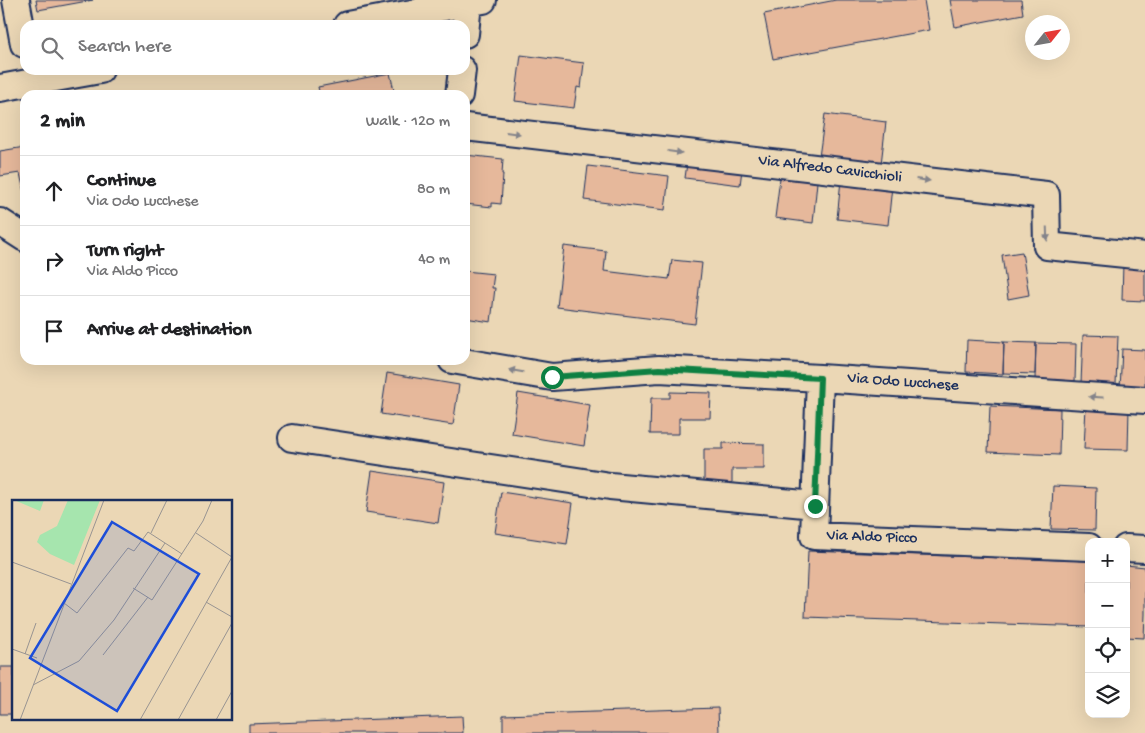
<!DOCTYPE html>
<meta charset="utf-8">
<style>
body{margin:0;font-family:"Gochi Hand",sans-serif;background:#f6f6f6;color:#202124}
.controls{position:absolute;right:15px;bottom:15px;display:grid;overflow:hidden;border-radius:10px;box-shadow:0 5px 20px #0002}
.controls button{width:45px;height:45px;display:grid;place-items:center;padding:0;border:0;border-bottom:1px solid #e0e0e0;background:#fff;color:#202124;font:25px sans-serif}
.compass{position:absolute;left:1025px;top:15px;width:45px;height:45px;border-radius:50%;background:#fff;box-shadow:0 5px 20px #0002;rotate:59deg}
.stop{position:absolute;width:15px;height:15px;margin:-11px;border:4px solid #0b8043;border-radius:50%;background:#fff}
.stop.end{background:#0b8043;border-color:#fff;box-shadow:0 1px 5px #0008}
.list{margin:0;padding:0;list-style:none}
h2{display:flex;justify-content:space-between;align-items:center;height:65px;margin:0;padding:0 20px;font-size:21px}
h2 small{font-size:16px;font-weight:400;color:#757577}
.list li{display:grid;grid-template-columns:32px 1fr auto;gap:15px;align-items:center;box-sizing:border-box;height:70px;padding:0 20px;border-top:1px solid #e0e0e0}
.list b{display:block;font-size:19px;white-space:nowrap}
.list p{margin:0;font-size:16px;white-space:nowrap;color:#757577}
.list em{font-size:16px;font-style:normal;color:#757577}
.icon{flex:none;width:28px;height:28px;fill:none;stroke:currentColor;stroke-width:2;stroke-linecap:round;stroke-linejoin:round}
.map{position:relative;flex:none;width:1145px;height:733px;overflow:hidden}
.search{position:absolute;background:#fff;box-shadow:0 5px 20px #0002;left:20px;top:20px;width:450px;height:55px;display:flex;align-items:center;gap:12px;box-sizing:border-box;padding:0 18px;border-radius:15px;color:#757577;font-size:19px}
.panel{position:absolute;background:#fff;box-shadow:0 5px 20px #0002;left:20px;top:90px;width:450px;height:275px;border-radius:15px}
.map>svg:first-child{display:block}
</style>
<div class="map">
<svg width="1145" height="733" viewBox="0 0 1145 733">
<rect width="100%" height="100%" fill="#ebd7b5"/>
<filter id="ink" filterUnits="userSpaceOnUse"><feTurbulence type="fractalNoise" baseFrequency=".02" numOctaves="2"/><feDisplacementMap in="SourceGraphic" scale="10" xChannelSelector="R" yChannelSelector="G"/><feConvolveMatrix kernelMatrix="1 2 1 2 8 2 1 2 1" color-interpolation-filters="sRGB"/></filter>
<g filter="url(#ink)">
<!-- building -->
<path fill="#e6b89b" stroke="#1b2f5e" d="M36,0H93L38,10Z
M836,0H924L929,30L773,59L764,14Z
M950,0H1021L1023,14L955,27Z
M521,55L584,63L581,88L577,87L574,108L515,101Z
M390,73L395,95H320L318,87Z
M825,114L886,122L881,164L819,157Z
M25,147V192L24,193L20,173L0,176V151Z
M465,155L503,159L502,174H503L501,204L492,203V207L465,204Z
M688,156L743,162L740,185L685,178Z
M588,166L669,176L665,210L584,200Z
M780,178L817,182L813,223L775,218Z
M841,180L892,186L888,225L837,219Z
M564,246L606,251L604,271L669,279L672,260L702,263L695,324L557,307Z
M1022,252L1029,295L1008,299L1002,255Z
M1123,263L1145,264V301L1122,300Z
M465,271L494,274L492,288H495L491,322L465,318Z
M1083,335L1118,336L1116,384L1081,383Z
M967,340L1004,342L1003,374L966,372Z
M1004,342L1036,343L1035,374L1003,373Z
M1036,343L1076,344L1075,381L1035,379Z
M1122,349L1145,350V389H1120Z
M387,373L459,385L453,425L381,414Z
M670,392L711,393L710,418H679V434H650L651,398H670Z
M518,393L590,405L584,446L512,434Z
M990,406L1060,409L1059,455L988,452Z
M1086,406L1129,408L1128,450L1084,449Z
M723,443L764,444V469H732V485H704V449H723Z
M372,471L444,482L438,523L366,512Z
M1053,486L1096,488L1095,530L1051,529Z
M501,492L573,503L567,544L495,533Z
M808,551L1089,561V627L805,617Z
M1126,565L1145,567V614L1144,638L1126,637Z
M0,667H14V714H0Z
M718,708L719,733H503V715Z
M462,716L463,733H249V724Z"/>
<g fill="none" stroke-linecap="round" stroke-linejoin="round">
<defs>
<path id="minor" d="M16,0L24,44
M347,25L483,0
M465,34L468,3
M0,88L100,70
M459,95L462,70
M465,127L1046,195L1047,246L1145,256
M0,222L25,238
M452,360L552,377L659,369L820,378L1145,400
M820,378L814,536L1089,547
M292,438L610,486L815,505
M1126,548L1145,549"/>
</defs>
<!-- minor casing -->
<use href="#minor" stroke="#1b2f5e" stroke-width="30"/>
<!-- minor -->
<use href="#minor" stroke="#ebd7b5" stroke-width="26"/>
</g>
<!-- one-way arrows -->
<defs><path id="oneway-solid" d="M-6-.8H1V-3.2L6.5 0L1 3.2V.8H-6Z" transform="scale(1.25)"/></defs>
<g fill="#83838a">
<use href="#oneway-solid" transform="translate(513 133) rotate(7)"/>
<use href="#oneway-solid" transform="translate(675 152) rotate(7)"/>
<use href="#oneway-solid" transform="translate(923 180) rotate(7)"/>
<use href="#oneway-solid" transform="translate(1047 234) rotate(88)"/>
<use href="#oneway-solid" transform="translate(516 371) rotate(-170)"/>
<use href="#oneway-solid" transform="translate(1096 397) rotate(-176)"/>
</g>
</g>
<g fill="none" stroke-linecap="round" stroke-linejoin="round" filter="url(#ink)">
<!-- route -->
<path stroke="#0b8043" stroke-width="6" d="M552,377L659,369L820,378L815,506"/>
</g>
<g text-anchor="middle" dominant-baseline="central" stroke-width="4" stroke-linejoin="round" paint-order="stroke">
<!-- street labels -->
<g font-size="16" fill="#1b2f5e" stroke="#ebd7b5">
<text transform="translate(830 170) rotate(7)">Via Alfredo Cavicchioli</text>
<text transform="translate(903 383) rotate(4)">Via Odo Lucchese</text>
<text transform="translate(872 538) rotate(2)">Via Aldo Picco</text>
</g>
</g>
<!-- overview -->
<g transform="translate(12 500)">
<rect width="220" height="220" fill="#ebd7b5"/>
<path d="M2,0H32L28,11ZM56,0H88L62,65L38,54L25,42L28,35L45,26Z" fill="#a6e5ae"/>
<path fill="none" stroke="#989492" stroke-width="1" d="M139,33L155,0M184,33L220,57M0,62L59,84M121,88L140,100L191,21L200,0M194,102L220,117M52,103L65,113L116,48L122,51L136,32L170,54M0,149L25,158M13,154L24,123M91,155L136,97M21,185L67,161L102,120L153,43M8,220L92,0M128,220L220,57M166,220L220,123M204,220L220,191"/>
<path fill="#1d4ed8" fill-opacity="0.15" stroke="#1d4ed8" stroke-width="2.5" d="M100,22L187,74L105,211L18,158Z"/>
<rect width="220" height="220" fill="none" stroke="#1b2f5e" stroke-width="2.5"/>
</g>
</svg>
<div class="controls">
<button>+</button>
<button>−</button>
<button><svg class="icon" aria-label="locate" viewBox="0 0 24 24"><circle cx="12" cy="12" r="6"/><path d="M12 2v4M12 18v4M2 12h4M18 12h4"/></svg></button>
<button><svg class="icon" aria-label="layers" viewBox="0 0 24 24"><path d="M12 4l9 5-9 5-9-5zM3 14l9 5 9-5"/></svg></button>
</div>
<svg class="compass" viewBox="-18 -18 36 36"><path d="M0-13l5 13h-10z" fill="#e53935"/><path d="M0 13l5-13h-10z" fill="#757577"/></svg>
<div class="stop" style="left:552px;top:377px"></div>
<div class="stop end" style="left:815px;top:506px"></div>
<div class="search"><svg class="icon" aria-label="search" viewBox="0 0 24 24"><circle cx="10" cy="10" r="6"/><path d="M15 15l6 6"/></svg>Search here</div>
<section class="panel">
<h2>2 min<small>Walk · 120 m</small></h2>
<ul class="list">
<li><svg class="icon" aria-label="ahead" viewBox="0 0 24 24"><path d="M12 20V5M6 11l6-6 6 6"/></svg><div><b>Continue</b><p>Via Odo Lucchese</p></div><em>80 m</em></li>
<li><svg class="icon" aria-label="right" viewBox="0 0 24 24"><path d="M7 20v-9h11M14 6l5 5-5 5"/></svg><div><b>Turn right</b><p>Via Aldo Picco</p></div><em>40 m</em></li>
<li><svg class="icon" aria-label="arrive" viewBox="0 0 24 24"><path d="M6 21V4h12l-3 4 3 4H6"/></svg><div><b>Arrive at destination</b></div></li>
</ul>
</section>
</div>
